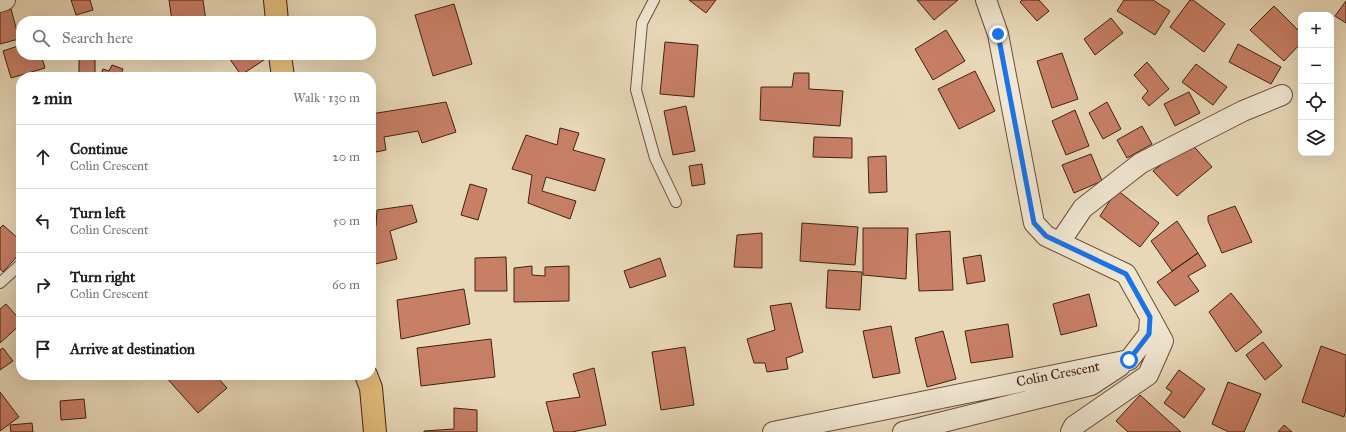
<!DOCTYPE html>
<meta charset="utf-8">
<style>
body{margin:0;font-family:"IM FELL Great Primer",serif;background:#f2f2f2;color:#202124}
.controls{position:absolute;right:12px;top:12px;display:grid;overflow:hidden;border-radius:8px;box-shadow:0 4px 16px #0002}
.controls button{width:36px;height:36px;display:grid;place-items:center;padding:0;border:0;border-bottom:1px solid #e0e0e0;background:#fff;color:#202124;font:20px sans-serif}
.stop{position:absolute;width:12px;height:12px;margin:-9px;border:3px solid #1a73e8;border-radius:50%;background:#fff}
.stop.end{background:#1a73e8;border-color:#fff;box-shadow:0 1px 4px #0008}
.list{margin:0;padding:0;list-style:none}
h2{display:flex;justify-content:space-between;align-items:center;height:52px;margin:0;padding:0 16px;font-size:17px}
h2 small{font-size:13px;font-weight:400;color:#757577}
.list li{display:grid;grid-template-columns:26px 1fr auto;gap:12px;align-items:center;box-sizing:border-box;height:64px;padding:0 16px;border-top:1px solid #e0e0e0}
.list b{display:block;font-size:15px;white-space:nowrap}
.list p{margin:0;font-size:13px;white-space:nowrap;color:#757577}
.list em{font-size:13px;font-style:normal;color:#757577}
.icon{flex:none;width:22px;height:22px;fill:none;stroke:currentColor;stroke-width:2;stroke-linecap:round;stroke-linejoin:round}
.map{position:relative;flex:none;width:1346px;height:432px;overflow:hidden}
.search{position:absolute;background:#fff;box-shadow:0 4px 16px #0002;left:16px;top:16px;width:360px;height:44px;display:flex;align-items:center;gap:10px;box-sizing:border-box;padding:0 14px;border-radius:16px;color:#757577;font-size:15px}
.panel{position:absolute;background:#fff;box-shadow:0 4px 16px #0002;left:16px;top:72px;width:360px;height:308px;border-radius:16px}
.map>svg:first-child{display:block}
</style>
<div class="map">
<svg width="1346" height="432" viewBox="0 0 1346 432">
<rect width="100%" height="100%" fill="#e8d8b8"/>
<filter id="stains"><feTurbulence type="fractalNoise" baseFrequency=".005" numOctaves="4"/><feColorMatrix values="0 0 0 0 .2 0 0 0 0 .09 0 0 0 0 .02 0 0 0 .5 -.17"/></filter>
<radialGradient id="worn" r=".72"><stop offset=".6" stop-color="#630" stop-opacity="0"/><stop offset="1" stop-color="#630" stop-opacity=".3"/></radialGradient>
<!-- building -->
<path fill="#c77f66" stroke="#422011" d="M71,0H90L93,10L76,15Z
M169,0H203L206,21H172Z
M689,0H716L706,13Z
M917,0H958L934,20Z
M1022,0H1039L1049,11L1037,21L1020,2Z
M1124,0H1153L1170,11L1155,35L1117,11Z
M1190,0H1193L1225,24L1204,52L1170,27Z
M1346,1V23L1335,16Z
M454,4L472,64L433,76L415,15Z
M1274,6L1301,33V43L1284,61L1250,30Z
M11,9L19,39L0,44V12Z
M1111,18L1123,33L1095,55L1084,39Z
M946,30L965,61L933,80L915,49Z
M665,42L698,45L694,97L660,94Z
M1238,44L1281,67L1271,84L1229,62Z
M21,45V55H41L45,68L11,78L3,51Z
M1062,53L1078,99L1052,108L1037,61Z
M79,55H95V77H79Z
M227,55H265L267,58L241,75Z
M1147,62L1169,89L1149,106L1142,98L1148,91L1134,75Z
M1196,64L1227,87L1213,105L1182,82Z
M112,65L123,69L120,76L122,77H100L103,69L109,71Z
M975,71L995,111L959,129L938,89Z
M794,73H809V89L843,91L840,126L760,120L761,87H792Z
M1189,92L1200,113L1175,126L1164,104Z
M446,102L456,132L422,143L418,131L384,137L386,150L376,152L371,133V114Z
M1107,102L1121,129L1103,139L1089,113Z
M686,106L695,151L673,155L664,111Z
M1075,110L1089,146L1066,155L1052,121Z
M1142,126L1152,144L1127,158L1117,140Z
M560,128L579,133L573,150L605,159L595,191L546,177L542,191L576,201L570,219L528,203L532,175L512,169L526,135L557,145Z
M814,137L852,138V158L813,157Z
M1190,142L1212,167L1177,196L1153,171Z
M1091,154L1102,181L1074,193L1062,165Z
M886,156L887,192L869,193L868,157Z
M702,164L705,184L692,186L689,166Z
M470,184L487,189L478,220L461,215Z
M1117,190L1159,223L1140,247L1100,216Z
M412,205L417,222L390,231L397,259L371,265V227L376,226L377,210Z
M1235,206L1252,242L1222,253L1208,221V216Z
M1177,221L1198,253L1172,271L1151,241Z
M802,223L858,227L855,265L800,261Z
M3,225L21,241V252L3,272L0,269V228Z
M863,228H908L906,279L863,275Z
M950,231L953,290L919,291L916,234Z
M762,233V268L734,267L737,235Z
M1198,253L1206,266L1188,276L1199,291L1175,306L1157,282Z
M981,255L985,281L967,284L963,258Z
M506,257L507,291H475V258Z
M660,258L666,276L630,288L624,271Z
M532,266V275L545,276V267L569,266V301L514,302V268Z
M828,270L862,272L860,310L826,308Z
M464,289L470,324L401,339L397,300Z
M1231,293L1262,332L1236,352L1209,312Z
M1089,294L1097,326L1061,335L1053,304Z
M791,303L803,352L786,358L788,369L767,372L765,363H754L747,339L775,330L770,306Z
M6,304L21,321V324L0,343V309Z
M1008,324L1013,357L971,363L965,331Z
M891,326L900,373L873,378L863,331Z
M943,331L956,379L927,387L915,338Z
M491,339L495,377L421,386L417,348Z
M1263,342L1282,366L1265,380L1246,355Z
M1321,346L1346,355V409L1344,417L1302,402Z
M685,347L694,405L661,410L652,352Z
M3,348L13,361L0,370V350Z
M594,368L606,425L572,432H554L546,402L580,397L573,374Z
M1179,370L1205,389L1184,418L1164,403L1172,392L1166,388Z
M164,375H215L227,388L198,413Z
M1228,382L1261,394L1244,432H1229L1212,424Z
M0,392L19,417L0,431Z
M1140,395L1181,432H1128L1116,421Z
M84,399L86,418L61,420L60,401Z
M454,408L477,410V432H424V431L454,429Z
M32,423L33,432H11L10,425Z
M1284,425L1292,432H1278Z"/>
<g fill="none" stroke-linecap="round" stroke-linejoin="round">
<defs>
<path id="service" d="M654,0L642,23L636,90L655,158L676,202
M0,283L21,264"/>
<path id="minor" d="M0,2L5,0
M1060,242L1083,208L1141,163L1243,111L1282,95
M773,432L1129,360L1149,334L1150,317L1126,274L1046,236L1034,223L998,34L986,0
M903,432L1091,385L1120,366
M1071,432L1074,426L1148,375L1163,341L1150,317"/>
<path id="primary" d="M275,0L277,21
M280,55L283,77
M366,375L371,388L375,432"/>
</defs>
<!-- service casing -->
<use href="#service" stroke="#6c4e3b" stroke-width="12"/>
<!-- minor casing -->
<use href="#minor" stroke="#6c4e3b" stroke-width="22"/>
<!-- primary casing -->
<use href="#primary" stroke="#422011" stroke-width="24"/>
<!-- service -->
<use href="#service" stroke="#f0e6d1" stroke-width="10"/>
<!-- minor -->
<use href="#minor" stroke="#f0e6d1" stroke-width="20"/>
<!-- primary -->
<use href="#primary" stroke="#e4bc7c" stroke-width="22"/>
</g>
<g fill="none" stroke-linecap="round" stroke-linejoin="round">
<!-- route -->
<path stroke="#1a73e8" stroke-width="5" d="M998,34L1034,223L1046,236L1126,274L1150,317L1149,334L1129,360"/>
</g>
<g text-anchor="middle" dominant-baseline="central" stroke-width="3" stroke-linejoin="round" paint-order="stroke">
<!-- street labels -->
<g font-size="14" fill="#422011" stroke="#f0e6d1">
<text transform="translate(1058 374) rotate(-11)">Colin Crescent</text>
</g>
</g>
<rect width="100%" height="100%" filter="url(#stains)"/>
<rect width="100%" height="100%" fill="url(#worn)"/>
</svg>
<div class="controls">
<button>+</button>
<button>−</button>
<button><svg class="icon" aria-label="locate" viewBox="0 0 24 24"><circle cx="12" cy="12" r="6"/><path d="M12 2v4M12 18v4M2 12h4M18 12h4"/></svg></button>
<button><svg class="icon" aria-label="layers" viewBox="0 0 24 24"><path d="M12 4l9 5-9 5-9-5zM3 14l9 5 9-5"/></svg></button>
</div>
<div class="stop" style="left:1129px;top:360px"></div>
<div class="stop end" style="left:998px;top:34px"></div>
<div class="search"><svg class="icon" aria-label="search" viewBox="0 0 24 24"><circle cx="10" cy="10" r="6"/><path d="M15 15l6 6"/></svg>Search here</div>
<section class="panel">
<h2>2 min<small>Walk · 130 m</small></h2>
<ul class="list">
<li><svg class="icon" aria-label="ahead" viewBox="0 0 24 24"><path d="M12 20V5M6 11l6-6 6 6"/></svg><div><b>Continue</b><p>Colin Crescent</p></div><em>20 m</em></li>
<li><svg class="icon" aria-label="left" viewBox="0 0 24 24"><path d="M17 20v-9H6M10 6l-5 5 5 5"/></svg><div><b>Turn left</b><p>Colin Crescent</p></div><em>50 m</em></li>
<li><svg class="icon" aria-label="right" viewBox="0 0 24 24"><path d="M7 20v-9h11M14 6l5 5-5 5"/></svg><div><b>Turn right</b><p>Colin Crescent</p></div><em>60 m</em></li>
<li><svg class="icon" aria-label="arrive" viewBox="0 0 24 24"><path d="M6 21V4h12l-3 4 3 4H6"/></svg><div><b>Arrive at destination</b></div></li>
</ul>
</section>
</div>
